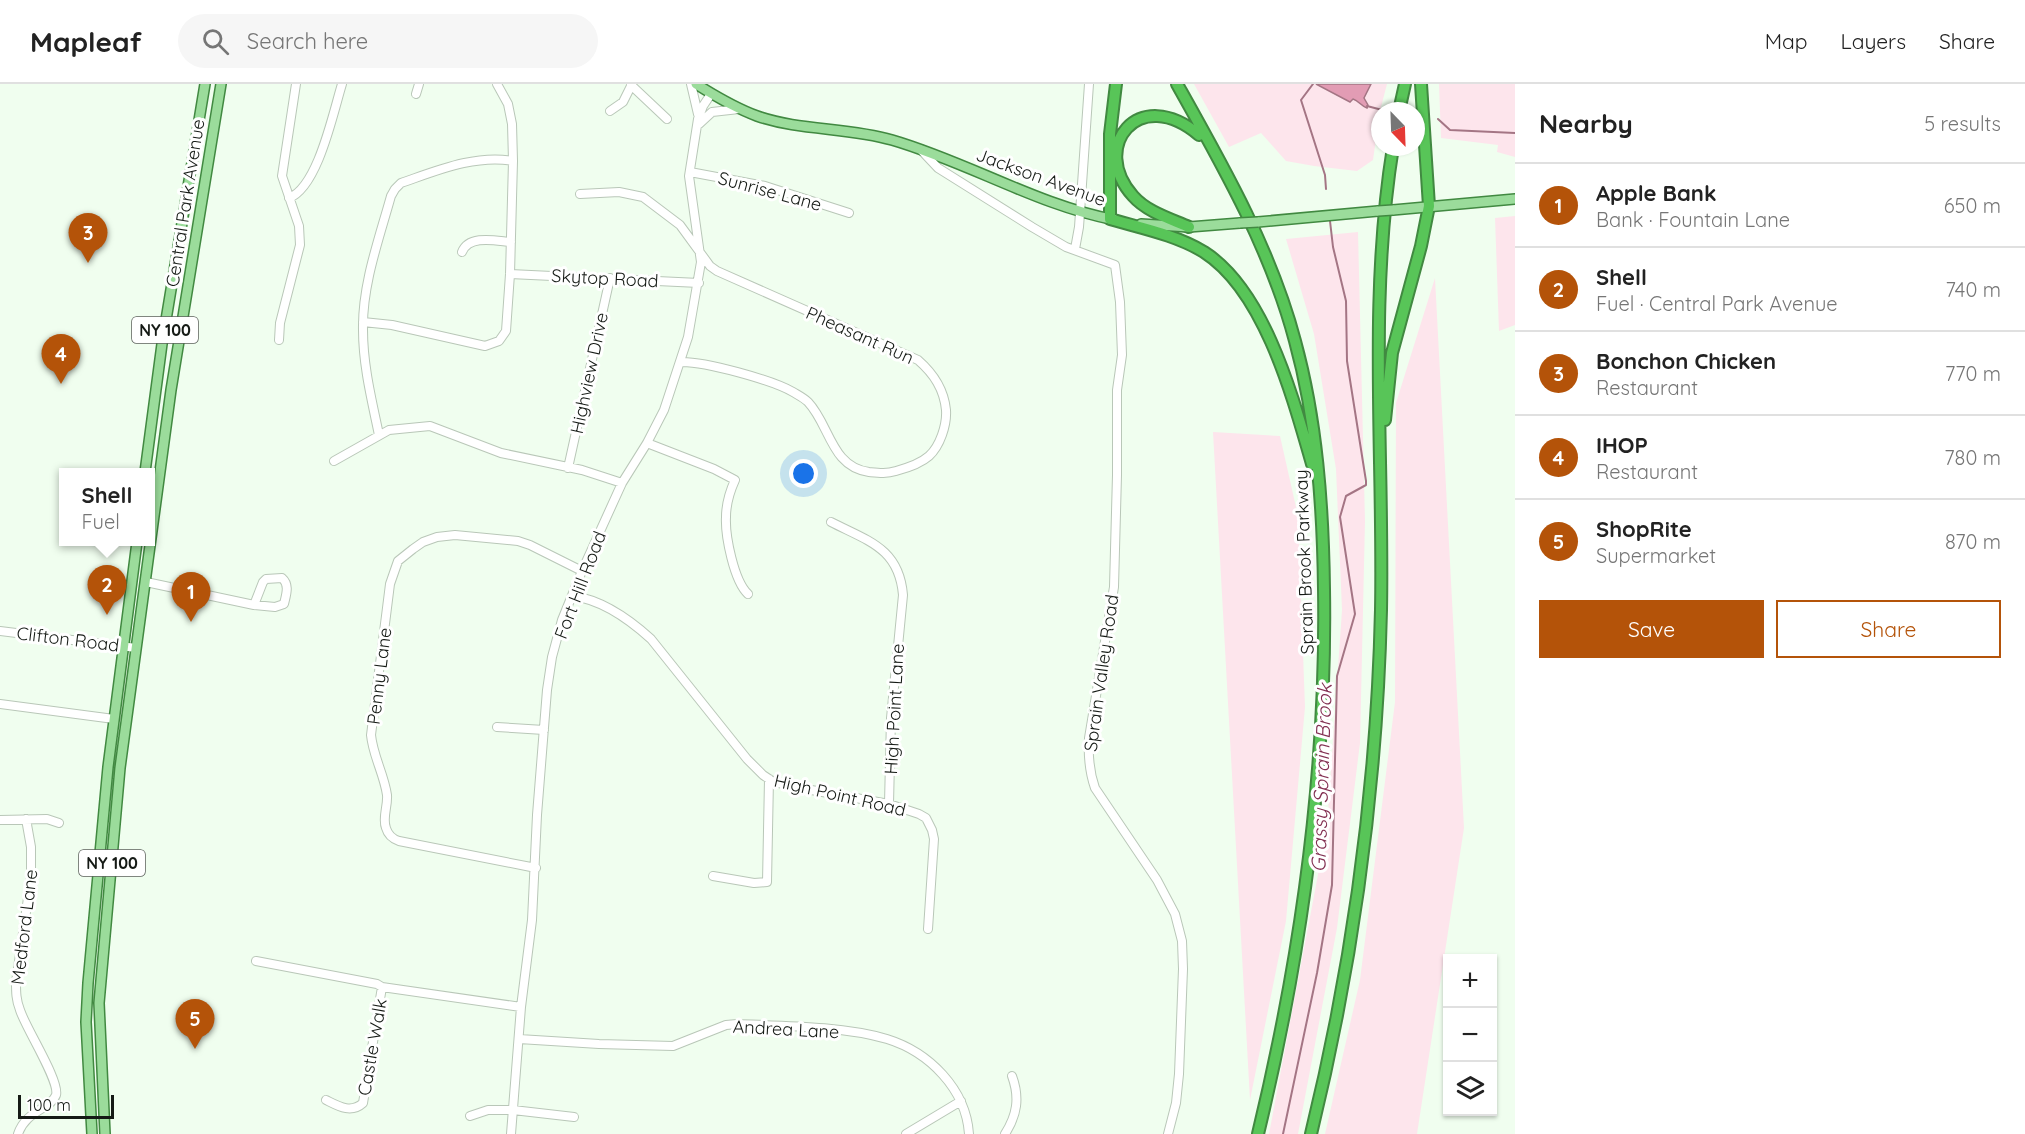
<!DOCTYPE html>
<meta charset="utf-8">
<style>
body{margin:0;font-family:Quicksand,sans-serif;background:#f6f6f6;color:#222}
.controls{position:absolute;right:18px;bottom:18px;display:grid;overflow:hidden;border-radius:0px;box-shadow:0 2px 4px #0004}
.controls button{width:54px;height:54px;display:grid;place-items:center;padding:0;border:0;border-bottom:2px solid #e0e0e0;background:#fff;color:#222;font:30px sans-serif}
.compass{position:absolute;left:1371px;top:18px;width:54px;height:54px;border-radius:50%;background:#fff;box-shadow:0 2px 4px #0004;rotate:157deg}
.scale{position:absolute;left:18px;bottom:15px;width:96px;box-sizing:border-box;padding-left:6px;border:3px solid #151a15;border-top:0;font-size:16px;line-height:21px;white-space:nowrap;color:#151a15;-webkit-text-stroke:4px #fff;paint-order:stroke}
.you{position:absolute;left:804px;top:390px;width:21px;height:21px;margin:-15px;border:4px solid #fff;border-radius:50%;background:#1a73e8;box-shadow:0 0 0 9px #1a73e833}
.badge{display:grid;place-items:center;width:39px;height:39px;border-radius:50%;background:#b45309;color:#fff;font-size:20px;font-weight:700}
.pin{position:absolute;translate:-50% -50px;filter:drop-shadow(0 2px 3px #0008)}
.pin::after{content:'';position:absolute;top:32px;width:21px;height:18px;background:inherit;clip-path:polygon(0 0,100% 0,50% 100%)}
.popup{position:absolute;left:59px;top:384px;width:96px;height:78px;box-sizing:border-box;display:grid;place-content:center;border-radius:0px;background:#fff;filter:drop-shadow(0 2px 4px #0005);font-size:20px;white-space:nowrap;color:#767676}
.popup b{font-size:22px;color:#222}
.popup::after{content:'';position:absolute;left:50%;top:100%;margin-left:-12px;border:12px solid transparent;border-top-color:#fff}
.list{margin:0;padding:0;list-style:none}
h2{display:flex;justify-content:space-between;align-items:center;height:78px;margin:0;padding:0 24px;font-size:26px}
h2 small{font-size:20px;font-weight:400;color:#767676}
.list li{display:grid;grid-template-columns:39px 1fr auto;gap:18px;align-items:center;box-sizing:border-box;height:84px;padding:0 24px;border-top:2px solid #e0e0e0}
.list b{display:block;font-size:22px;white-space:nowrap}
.list p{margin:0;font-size:20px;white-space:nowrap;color:#767676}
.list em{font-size:20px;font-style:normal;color:#767676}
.actions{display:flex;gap:12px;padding:18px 24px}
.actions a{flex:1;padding:14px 0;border:2px solid #b45309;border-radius:0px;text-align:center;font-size:21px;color:#b45309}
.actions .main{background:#b45309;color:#fff}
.icon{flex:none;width:33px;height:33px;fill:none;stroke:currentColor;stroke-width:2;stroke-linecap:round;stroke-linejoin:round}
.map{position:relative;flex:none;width:1515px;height:1050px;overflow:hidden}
header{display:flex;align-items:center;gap:36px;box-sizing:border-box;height:84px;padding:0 30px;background:#fff;border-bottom:2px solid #e0e0e0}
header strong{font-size:28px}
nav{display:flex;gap:33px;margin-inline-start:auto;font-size:21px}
.search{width:420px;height:54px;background:#f6f6f6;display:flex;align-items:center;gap:15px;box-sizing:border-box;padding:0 21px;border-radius:33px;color:#767676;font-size:22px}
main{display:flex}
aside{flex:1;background:#fff}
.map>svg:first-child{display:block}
</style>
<header>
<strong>Mapleaf</strong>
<div class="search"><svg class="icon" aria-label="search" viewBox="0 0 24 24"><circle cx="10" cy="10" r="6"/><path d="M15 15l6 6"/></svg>Search here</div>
<nav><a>Map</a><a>Layers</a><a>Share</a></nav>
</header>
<main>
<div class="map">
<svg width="1515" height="1050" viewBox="0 0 1515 1050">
<rect width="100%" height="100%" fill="#f0feef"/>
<!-- green -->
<path fill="#fde5ec" d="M1194,0H1316C1329,9 1352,9 1361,21L1365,19L1364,14L1371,0H1387L1380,27L1373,76L1357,87L1314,82L1286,77L1261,49L1229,63Z
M1439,0H1515V73L1497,68L1498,61L1441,54Z
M1515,132V241L1499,247L1495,134Z
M1358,148L1365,437L1360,659L1337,844L1298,1050H1269L1327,743L1342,526L1336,385L1314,250L1286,155Z
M1435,194L1464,744L1417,1050H1325L1360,896L1395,618L1396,319Z
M1213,348L1280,352L1298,432L1305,623L1286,837L1250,1016Z"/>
<!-- water -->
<path fill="#e29cb4" stroke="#a47584" stroke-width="1.5" d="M1316,0H1371L1364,14L1368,21L1367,24C1361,22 1359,17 1353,15L1350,18Z"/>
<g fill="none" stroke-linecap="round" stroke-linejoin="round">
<!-- stream -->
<path stroke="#a47584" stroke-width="2" d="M1313,0L1301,16L1325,91L1326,105
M1367,22L1386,27
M1438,35L1450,46L1515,49
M1283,1050L1317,889L1332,801L1337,592L1355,530L1340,433L1346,412L1366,401V397L1347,277L1346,217L1333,163L1330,137"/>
<defs>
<path id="minor" d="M691,0L698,30
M631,1L667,35
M416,10L419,0
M610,27L623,18L632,0
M699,40L712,28L739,25
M921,66L938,84L1032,143L1066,163L1115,181L1120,218L1122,271L1117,306V391L1114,503L1089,654C1088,672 1089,687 1095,704L1157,796L1175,830L1182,857L1183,885L1179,990L1176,1019L1168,1050
M690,88L765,102L849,129
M580,110L619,108L643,113L680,141L710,182L717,187L918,276C934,290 944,305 946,326C947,341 940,362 929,372C920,380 907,384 896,387C886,390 879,389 869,388C831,383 830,341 808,318C804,314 798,311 793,308C772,296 704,277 680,278
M289,114C318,103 333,29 342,0
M1075,165L1079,143L1089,0
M462,168C469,150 497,157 511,158
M510,190L699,199
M363,238L392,241L485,262L499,257L506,247L510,190L513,77L512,40L508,20L497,0
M279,256L280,239L300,161L299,142L282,92L296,0
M379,351C372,317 363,282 363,246C362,201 379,155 391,112L395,105L401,99C436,87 476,70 513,77
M647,359L714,385L735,396C730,407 726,420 726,433C725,452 734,497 748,510
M334,377L389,346L430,342L501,369L582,386L622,399
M568,384L610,194
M831,438C868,457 899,464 903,511L891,634L889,720
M146,498L254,521L275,523L284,520C286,511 290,501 282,494L266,495L263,498L254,521
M573,512C603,516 629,535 651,555L747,675L763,691L772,697L789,702L889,720L919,730L926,734L932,746L934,755L928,845
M0,547L136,564
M0,620L114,635
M497,643L544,646
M0,736L47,735L59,739
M536,784L399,757C393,755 388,751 386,744C382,734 388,722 387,711C384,690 373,672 371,651L390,500L398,477L413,465L423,458L437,453L455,451L518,457L530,461L582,487
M713,792L754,799L767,798L769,695
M256,877L377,900L382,903L521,923
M519,955L599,960L673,962L726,941L737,940C784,942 842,942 887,955C929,968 966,1005 969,1050
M326,1016C338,1022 351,1030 363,1019L382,903
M470,1032L488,1026H513L574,1033
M18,1050C26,1026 51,1025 56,1011C60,997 25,943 20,926C16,916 16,908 16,898L31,793V763L26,735
M511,1050L521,923L532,836L537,731L547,606L552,573L562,536L582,487L622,399L647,359L664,326L688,253L701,178L689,92L698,35L703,22L711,10
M906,1050L961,1017
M1005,1050C1017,1031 1020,1014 1012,992"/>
<path id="major" d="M696,0C715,12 735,24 757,32C800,47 848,43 892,56C968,78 1037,121 1115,136
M1393,126L1515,115
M1258,138L1378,127
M1141,140L1189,143L1240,139
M145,388L162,260L205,0
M92,1050L86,938L88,899L108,683L137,458
M105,1050L99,919L120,684L171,306L221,0"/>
<path id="highway" d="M1116,0L1110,50V135C1141,144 1176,151 1204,168C1265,207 1293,314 1312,380
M1177,0C1223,82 1271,166 1295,257C1317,337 1323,422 1324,505C1327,689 1301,872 1258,1050
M1399,27L1405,0
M1189,143C1171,135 1147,128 1133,112C1089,63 1139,0 1199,51
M1385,336L1392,269L1421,162L1429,122L1421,0
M1311,1050C1353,878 1377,703 1381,526C1384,372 1368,217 1393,63"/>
</defs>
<!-- minor casing -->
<use href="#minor" stroke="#b9c7b8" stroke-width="10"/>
<!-- major casing -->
<use href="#major" stroke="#418941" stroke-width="12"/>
<!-- highway casing -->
<use href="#highway" stroke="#418941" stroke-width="14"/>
<!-- minor -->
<use href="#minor" stroke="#fff" stroke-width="8"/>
<!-- major -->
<use href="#major" stroke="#9bdc9b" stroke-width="9"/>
<!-- highway -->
<use href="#highway" stroke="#58c558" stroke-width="10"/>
<defs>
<path id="major-bridge" d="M1378,127L1393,126
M1240,139L1258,138"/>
</defs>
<!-- major-bridge casing -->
<use href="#major-bridge" stroke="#418941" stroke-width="12" stroke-linecap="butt"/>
<!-- major-bridge -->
<use href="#major-bridge" stroke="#9bdc9b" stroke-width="9"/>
</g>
<g text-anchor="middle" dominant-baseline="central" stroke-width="6" stroke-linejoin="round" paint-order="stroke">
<!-- shield labels -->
<g fill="#fff" stroke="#5b5f5b" stroke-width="1.5">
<rect x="132" y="233" width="66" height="26" rx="4.5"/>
<rect x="79" y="766" width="66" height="26" rx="4.5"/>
</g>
<g font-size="16" font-weight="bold" fill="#151a15">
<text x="165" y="246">NY 100</text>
<text x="112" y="779">NY 100</text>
</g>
<!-- street labels -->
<g font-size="18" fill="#151a15" stroke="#fff">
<text transform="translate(1041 93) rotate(20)">Jackson Avenue</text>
<text transform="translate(770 107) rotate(15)">Sunrise Lane</text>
<text transform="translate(185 119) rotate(-81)">Central Park Avenue</text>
<text transform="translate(605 194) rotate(3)">Skytop Road</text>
<text transform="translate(860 251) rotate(24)">Pheasant Run</text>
<text transform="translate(589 289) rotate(-78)">Highview Drive</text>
<text transform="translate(1304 478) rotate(-92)">Sprain Brook Parkway</text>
<text transform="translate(580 501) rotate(-69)">Fort Hill Road</text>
<text transform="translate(68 555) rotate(7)">Clifton Road</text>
<text transform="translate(1101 589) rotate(-82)">Sprain Valley Road</text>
<text transform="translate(379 592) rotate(-83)">Penny Lane</text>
<text transform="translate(894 625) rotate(-87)">High Point Lane</text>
<text transform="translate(840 711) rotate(13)">High Point Road</text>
<text transform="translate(24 843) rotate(-83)">Medford Lane</text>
<text transform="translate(786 945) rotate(3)">Andrea Lane</text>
<text transform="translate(372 963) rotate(-80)">Castle Walk</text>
</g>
<!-- water labels -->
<g font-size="20" font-style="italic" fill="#833052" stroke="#fff">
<text transform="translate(1321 694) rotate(-88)">Grassy Sprain Brook</text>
</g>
</g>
</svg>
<div class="controls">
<button>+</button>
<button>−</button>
<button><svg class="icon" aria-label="layers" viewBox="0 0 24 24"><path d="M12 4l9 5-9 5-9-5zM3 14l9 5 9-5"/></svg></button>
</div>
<svg class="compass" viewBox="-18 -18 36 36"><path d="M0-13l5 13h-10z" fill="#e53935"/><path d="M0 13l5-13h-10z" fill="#767676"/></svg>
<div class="scale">100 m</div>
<div class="you"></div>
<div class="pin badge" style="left:191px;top:538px">1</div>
<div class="pin badge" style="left:107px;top:531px">2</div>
<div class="popup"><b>Shell</b>Fuel</div>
<div class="pin badge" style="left:88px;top:179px">3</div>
<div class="pin badge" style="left:61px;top:300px">4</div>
<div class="pin badge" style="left:195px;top:965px">5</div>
</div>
<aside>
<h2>Nearby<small>5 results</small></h2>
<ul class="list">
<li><span class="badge">1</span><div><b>Apple Bank</b><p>Bank · Fountain Lane</p></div><em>650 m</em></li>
<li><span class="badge">2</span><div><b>Shell</b><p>Fuel · Central Park Avenue</p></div><em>740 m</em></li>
<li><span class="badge">3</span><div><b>Bonchon Chicken</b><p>Restaurant</p></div><em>770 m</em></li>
<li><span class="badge">4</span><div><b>IHOP</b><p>Restaurant</p></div><em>780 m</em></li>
<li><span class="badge">5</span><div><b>ShopRite</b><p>Supermarket</p></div><em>870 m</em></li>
</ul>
<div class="actions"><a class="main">Save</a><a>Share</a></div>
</aside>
</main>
